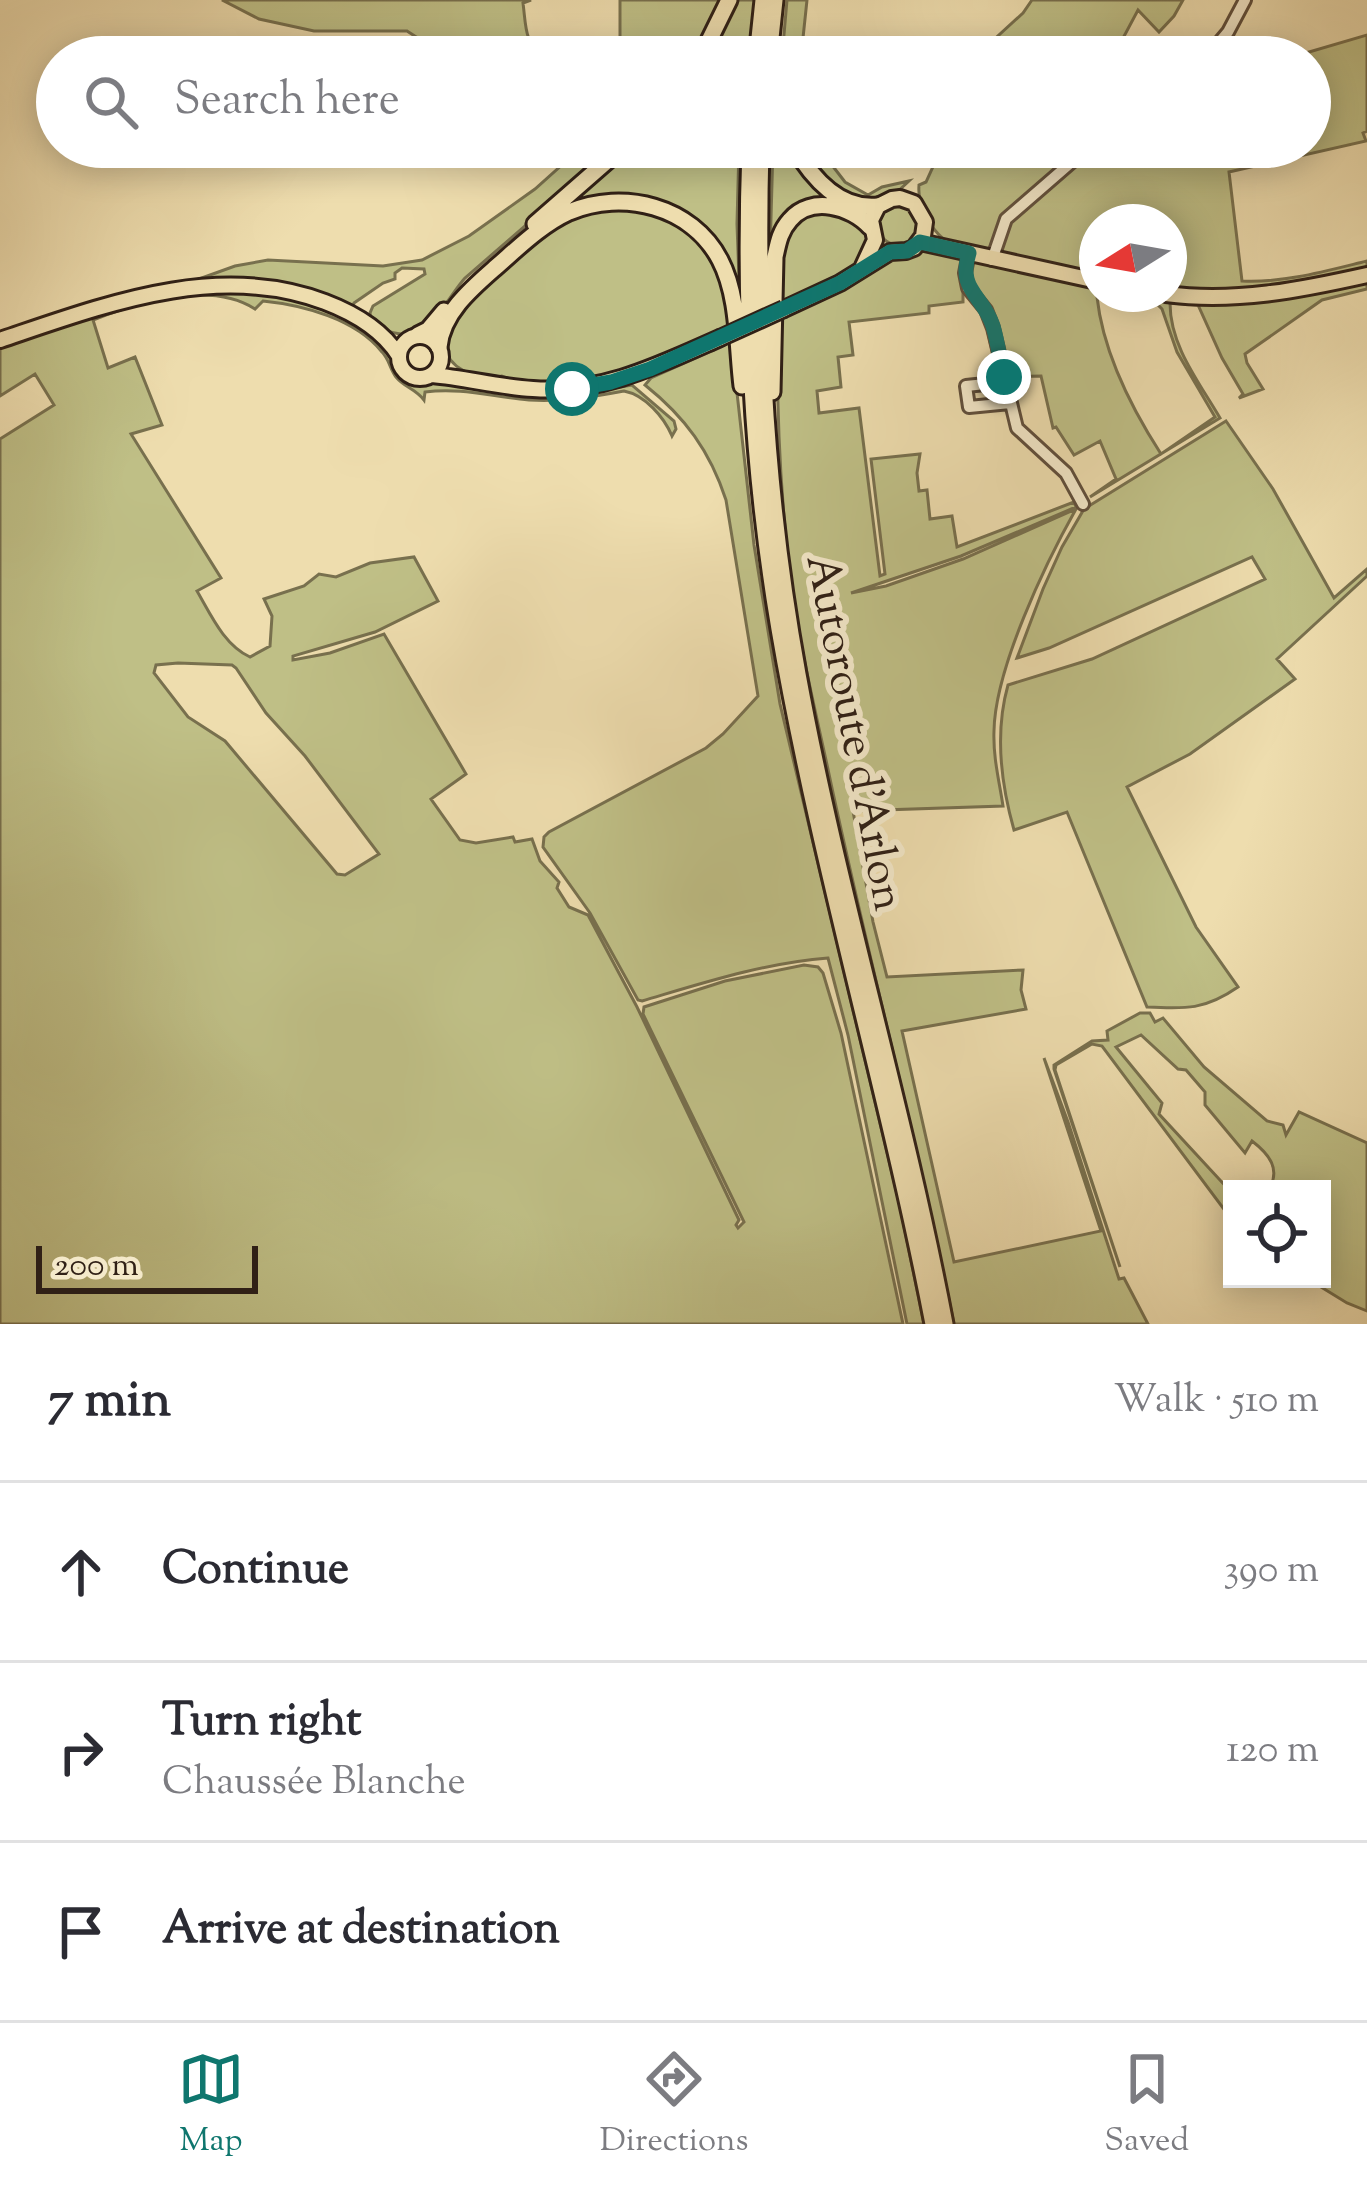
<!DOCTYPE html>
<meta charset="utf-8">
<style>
body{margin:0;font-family:"Sorts Mill Goudy",serif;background:#f2f2f3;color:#2b2b33}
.controls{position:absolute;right:36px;bottom:36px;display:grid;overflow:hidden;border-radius:0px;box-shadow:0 6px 30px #0003}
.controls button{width:108px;height:108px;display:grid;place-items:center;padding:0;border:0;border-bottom:3px solid #e1e1e2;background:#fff;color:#2b2b33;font:60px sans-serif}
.compass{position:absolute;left:1079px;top:204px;width:108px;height:108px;border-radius:50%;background:#fff;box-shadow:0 6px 30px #0003;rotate:259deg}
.scale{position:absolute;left:36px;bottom:30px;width:222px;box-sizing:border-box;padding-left:12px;border:6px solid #302016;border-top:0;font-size:33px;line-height:42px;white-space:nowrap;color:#302016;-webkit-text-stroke:9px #f4e9ca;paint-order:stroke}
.stop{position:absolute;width:36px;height:36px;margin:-27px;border:9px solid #0f766e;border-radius:50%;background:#fff}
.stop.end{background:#0f766e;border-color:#fff;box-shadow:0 3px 12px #0008}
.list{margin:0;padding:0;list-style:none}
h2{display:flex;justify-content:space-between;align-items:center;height:156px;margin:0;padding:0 48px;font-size:51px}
h2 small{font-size:39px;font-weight:400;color:#7c7c81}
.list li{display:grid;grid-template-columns:78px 1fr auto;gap:36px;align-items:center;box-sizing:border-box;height:180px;padding:0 48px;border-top:3px solid #e1e1e2}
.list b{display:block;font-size:45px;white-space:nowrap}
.list p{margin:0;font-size:39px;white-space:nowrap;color:#7c7c81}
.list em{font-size:39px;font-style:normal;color:#7c7c81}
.icon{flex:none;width:66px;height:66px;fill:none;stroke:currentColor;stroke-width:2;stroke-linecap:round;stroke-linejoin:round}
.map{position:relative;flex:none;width:1367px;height:1324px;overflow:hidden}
.search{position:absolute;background:#fff;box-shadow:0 6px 30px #0003;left:36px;right:36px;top:36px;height:132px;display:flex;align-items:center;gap:30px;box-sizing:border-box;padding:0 42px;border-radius:66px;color:#7c7c81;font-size:45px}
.sheet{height:696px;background:#fff}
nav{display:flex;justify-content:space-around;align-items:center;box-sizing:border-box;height:168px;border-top:3px solid #e1e1e2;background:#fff;font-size:33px;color:#7c7c81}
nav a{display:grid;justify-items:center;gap:6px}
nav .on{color:#0f766e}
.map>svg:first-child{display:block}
</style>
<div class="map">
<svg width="1367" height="1324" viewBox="0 0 1367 1324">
<rect width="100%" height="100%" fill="#eeddae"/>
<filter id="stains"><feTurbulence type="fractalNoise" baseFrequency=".00167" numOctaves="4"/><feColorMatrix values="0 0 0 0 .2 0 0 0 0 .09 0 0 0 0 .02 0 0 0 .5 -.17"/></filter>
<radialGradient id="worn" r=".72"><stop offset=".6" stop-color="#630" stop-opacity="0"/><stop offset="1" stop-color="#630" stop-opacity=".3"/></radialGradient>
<!-- green -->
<path fill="#bfbf86" stroke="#78704e" stroke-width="3" fill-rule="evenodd" d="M222,0H531L523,3C526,25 524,44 544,57H447L407,31H314L259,19Z
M620,0H720L693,57H620Z
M735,0H755L750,57H706Z
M787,0H807L801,57H782Z
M1032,0H1183L1174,16L1159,32L1138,10L1113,57H975L1023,13Z
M1367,35V131L1363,133L1366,141L1229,172L1242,281C1284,283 1326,271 1367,261V289L1322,300L1245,354L1247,363L1263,389L1239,398L1243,394L1222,358L1198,305L1170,303C1170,346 1199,382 1220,418L1090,497L1116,479L1100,441L1074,455L1056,427L1053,428L1041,376L998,377L983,311L968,288L963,289V302L929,306V313L849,322L853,355L838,357L841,387L817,391L819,413L859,408L880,576L885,574L871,459L920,454L917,473L919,491L927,490L930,519L952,516L957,547L1074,502L1076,507L961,556L851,593L886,586L963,559L1076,509C1045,564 995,669 994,731C993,757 999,780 1003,806L853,811L873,922L887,977L1023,970L1021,990L1026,1009L902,1031L954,1262L1101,1231L1044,1058L1068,1122L1119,1279L1124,1278L1148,1324H954C917,1140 868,958 829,774C814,704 796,632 788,560C780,482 776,403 778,324C779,295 773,251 792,226C809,204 837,214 859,219L868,236L863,265L920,248L953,247C933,232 917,212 919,185L926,182L942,147H1310V57H1292ZM1097,222H1169V294H1113L1156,303L1162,309L1177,352L1215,417L1161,454C1132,409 1103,352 1097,297C1095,274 1097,247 1097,222Z
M582,147H616L465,278C448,297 434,331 406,334C396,335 384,330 375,327L394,355L401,374L407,379L421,383L449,379L513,395L562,397L632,385L674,421L676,429L672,436C664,417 645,395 624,391C592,397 562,402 529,400C493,397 461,387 425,392L424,400C416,389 404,387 396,377C390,369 389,359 382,352C356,319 303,305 263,301L255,309C210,280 139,302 93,320L108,368L135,357L162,425L131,434L221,578L197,591C211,615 224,645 250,657L270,646L272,616L264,599L304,586L319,574L336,577L370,563L414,557L438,601L375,632L293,656V660L330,653L384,634L466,774L431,799L460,840L476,843L513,837L515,842L532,839L540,861L559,882L557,888L569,907L588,915L637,1007L739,1220L736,1225L738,1228L744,1222L643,1014L644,1007L725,981L804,965L818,967L823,973L841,1033L903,1324H0V439L54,405L35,374L0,396V332L90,304L199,279L235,266L268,260L383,266L422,260L469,236L535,189ZM402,268L424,269L425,274L373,306L370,313L372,325L351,314L354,303L383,283L395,279V273ZM178,663L232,665L236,668L266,713L305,756L379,854L345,875L337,874L225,741L188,717L154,673L156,665Z
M634,147H739L737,224L741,333L722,256L649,200L547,220Z
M773,147H791L848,207L785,220L770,323L767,255L770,254Z
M799,147H818L845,182L868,195L882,187L909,181L895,194L866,204L829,184Z
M878 225a20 20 0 1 1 40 0a20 20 0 1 1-40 0Z
M613,206L671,218L699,241L714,260L724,282L731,327C667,355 572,408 502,376C485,382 455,372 447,354C443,346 444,341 444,333C478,290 518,244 568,219C581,213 598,210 613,206Z
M731,339L754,545L780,704L900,1207L924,1324H907L848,1035L828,958C764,963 703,983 642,1001L638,1000L590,913L543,847L544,837L549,832L706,748L723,734L758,696L726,500C710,451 685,417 645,385L651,378L714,350Z
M1226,421L1273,489L1334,598L1367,569V576L1277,659L1295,679L1190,754L1127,787L1196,927L1238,987C1205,1010 1186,1009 1147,1007L1067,812L1014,830C1001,784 995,731 1008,685L1092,659L1265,579L1252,557L1049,648L1017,658L1043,589L1062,547L1084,509Z
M1140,1013H1150L1155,1022L1163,1018L1204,1067L1267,1121L1283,1125L1286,1135L1299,1112L1367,1143V1311L1347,1303L1308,1279H1322V1189H1269C1281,1169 1269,1154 1252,1141L1245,1153L1205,1105V1092L1186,1070L1178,1069L1141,1035L1116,1047L1162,1103L1159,1114L1232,1193V1220L1102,1046L1092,1044L1056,1065L1055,1070L1120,1267L1054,1069V1065L1092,1041L1108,1040L1107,1031Z"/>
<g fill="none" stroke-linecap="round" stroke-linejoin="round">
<defs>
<path id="minor" d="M1207,57L1228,32L1245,0
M969,253L965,273L968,288L986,310L993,328L1017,428L1066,473L1083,504
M992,260L1006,219L1089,147
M1005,382L966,386L969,407L1010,403"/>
<path id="major" d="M920,242L1097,281
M1166,294C1235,303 1300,290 1367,275
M784,309L840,283L890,252L906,251L914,248L923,236L925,222L914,203L900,198L892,199L878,206L871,220L875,240L863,266
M399 357a21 21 0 1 1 42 0a21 21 0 1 1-42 0Z
M0,340C104,305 217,261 325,302C354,313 382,329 399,356
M432,375C466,378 499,387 533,389C601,394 659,365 720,338"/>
<path id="highway" d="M701,57L729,0
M757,57L763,0
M769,57L775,0
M750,147C744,308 752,470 779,629C819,863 888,1091 933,1324
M761,147C756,324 766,499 798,674C838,893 904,1106 945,1324
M794,147C812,178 840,210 878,206
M535,224L623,147
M418,335L428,330L444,311
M439,347C442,313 472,288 496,267C519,247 541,225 569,212C623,189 692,206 720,260C739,296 737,346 742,386
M772,392L775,257C778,243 780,231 790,220C811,195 851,206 870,227"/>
</defs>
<!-- minor casing -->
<use href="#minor" stroke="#604f3c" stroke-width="16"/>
<!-- major casing -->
<use href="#major" stroke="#302016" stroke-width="20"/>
<!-- highway casing -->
<use href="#highway" stroke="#302016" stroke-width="21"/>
<!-- minor -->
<use href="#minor" stroke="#f4e9ca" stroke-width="10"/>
<!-- major -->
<use href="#major" stroke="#eeddae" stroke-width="14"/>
<!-- highway -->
<use href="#highway" stroke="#eeddae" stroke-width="15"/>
<defs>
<path id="major-bridge" d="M720,338L784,309"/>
</defs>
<!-- major-bridge casing -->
<use href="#major-bridge" stroke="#302016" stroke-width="20" stroke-linecap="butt"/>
<!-- major-bridge -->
<use href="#major-bridge" stroke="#eeddae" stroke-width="14"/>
</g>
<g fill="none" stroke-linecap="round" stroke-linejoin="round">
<!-- route -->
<path stroke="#0f766e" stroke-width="15" d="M572,389L611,382L650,369L840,283L890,252L907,251L920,242L969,253C957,290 983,295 993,326C998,343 1000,360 1004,377"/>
</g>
<g text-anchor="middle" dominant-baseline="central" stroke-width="12" stroke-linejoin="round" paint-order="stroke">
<!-- street labels -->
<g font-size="45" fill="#302016" stroke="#f4e9ca">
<text transform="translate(852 733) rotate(79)">Autoroute d'Arlon</text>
</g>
</g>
<rect width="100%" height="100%" filter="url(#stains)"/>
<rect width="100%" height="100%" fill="url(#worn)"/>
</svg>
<div class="controls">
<button><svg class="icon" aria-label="locate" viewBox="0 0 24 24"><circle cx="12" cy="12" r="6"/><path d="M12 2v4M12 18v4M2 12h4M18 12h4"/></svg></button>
</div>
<svg class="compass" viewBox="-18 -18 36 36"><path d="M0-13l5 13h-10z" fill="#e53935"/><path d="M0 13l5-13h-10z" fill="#7c7c81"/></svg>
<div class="scale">200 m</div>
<div class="stop" style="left:572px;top:389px"></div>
<div class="stop end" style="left:1004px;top:377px"></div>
<div class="search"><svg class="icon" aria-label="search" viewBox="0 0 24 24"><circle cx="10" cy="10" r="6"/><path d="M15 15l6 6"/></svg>Search here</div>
</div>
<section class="sheet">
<h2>7 min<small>Walk · 510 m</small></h2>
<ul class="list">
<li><svg class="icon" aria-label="ahead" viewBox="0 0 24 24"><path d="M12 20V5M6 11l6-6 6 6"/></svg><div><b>Continue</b></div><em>390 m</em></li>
<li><svg class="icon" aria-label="right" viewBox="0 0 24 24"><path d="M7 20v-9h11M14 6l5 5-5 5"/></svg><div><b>Turn right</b><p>Chaussée Blanche</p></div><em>120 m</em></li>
<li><svg class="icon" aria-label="arrive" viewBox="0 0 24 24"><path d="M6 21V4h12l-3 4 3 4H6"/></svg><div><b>Arrive at destination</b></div></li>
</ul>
</section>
<nav>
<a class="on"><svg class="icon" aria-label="map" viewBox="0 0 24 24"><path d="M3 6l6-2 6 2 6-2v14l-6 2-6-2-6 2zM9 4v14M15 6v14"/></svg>Map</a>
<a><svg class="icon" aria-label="directions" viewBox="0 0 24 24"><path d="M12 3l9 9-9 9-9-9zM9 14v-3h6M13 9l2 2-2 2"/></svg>Directions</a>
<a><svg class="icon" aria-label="saved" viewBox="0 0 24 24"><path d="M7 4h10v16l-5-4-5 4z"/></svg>Saved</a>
</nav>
